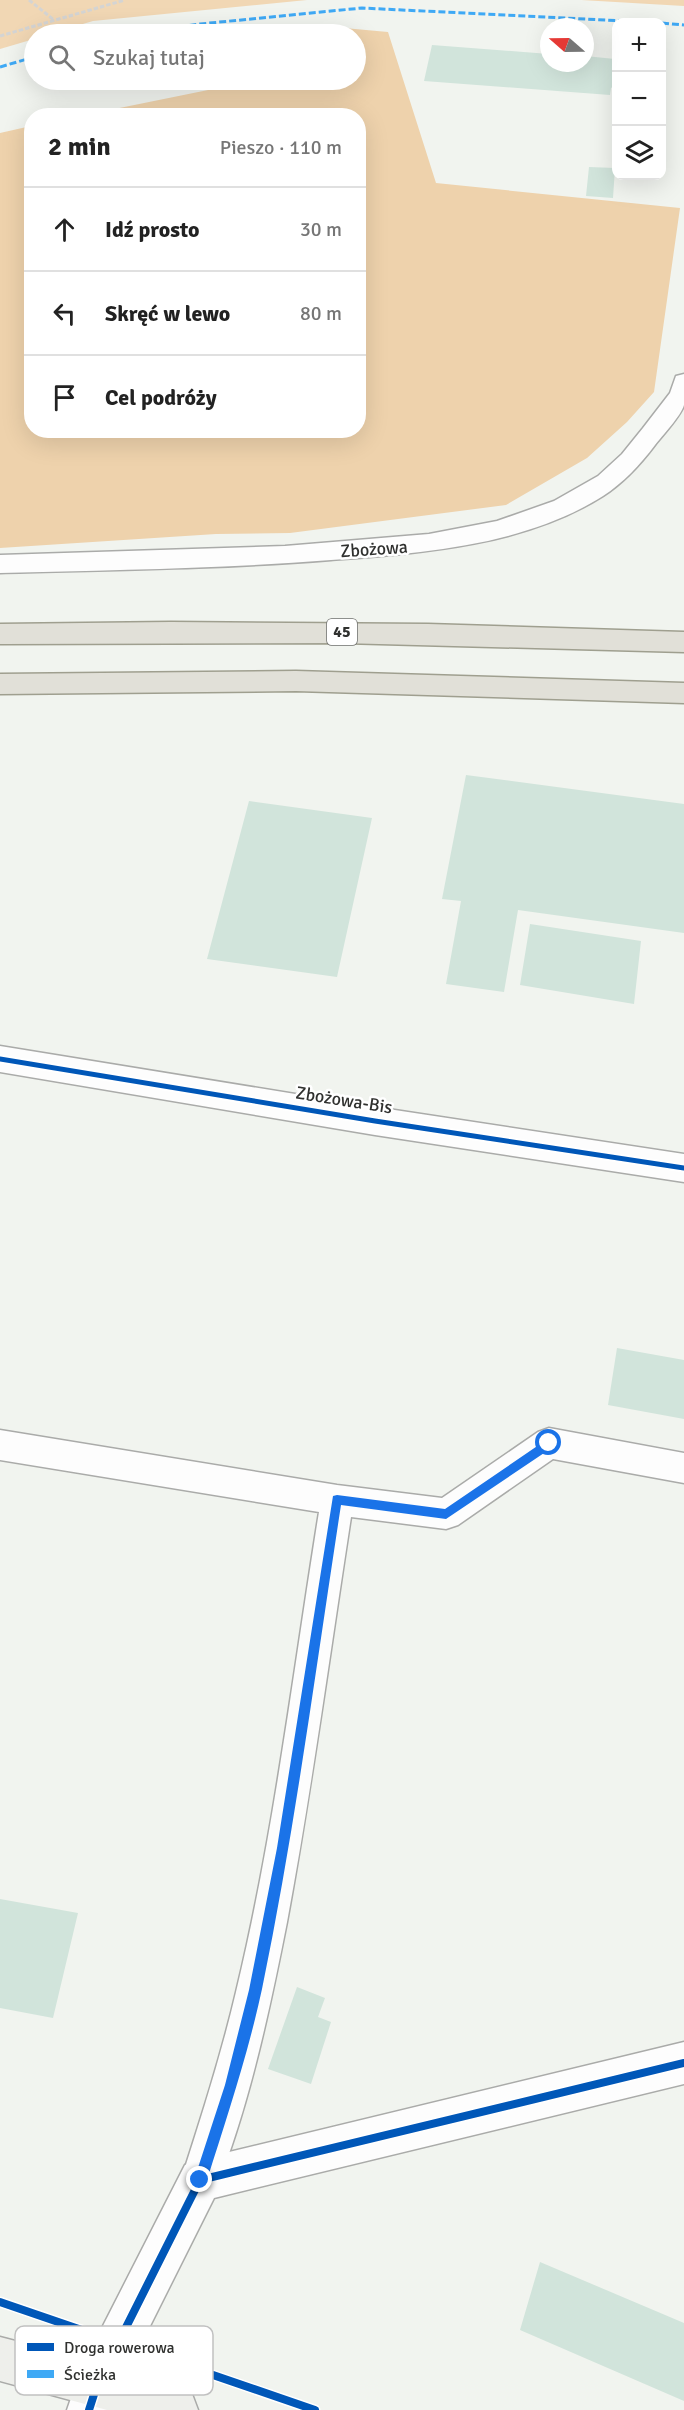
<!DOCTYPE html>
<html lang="pl">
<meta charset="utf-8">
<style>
body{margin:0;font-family:Signika,sans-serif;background:#f6f6f6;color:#222}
.controls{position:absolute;right:18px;top:18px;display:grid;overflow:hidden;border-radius:12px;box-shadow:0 6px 24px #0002}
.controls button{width:54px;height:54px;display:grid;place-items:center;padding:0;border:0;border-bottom:2px solid #e0e0e0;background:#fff;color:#222;font:30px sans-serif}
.compass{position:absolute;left:540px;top:18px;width:54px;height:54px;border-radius:50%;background:#fff;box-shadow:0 6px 24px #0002;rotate:290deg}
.stop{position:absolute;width:18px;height:18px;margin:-14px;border:4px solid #1a73e8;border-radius:50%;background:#fff}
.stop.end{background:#1a73e8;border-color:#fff;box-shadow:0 2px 6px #0008}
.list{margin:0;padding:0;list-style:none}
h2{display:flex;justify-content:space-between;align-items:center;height:78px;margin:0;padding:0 24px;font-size:26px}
h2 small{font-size:20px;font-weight:400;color:#767676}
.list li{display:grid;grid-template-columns:39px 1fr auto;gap:18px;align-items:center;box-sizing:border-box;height:84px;padding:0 24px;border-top:2px solid #e0e0e0}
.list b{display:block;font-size:22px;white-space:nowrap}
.list em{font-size:20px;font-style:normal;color:#767676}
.icon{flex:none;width:33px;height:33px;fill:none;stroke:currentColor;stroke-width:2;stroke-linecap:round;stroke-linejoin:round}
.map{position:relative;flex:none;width:684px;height:2410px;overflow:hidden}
.search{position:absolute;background:#fff;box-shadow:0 6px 24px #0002;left:24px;top:24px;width:342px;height:66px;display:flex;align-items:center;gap:15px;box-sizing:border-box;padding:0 21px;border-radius:33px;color:#767676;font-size:22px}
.panel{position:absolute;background:#fff;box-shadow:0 6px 24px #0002;left:24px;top:108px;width:342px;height:330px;border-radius:24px}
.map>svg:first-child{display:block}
</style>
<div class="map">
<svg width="684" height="2410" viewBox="0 0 684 2410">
<rect width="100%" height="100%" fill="#f1f4ef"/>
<!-- green -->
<path fill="#f1d7b4" d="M0,0H307L93,21L49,34H34V39L0,49Z
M581,0H684V6Z"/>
<!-- forest -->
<path fill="#eed2ac" d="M344,28L388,32L436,183L680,208L654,392L627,422L587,458L506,505L290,533L216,534L0,548V133L31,126L32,430H358V116L85,115L213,89L225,80H356V34H282Z"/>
<!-- building -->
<path fill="#d1e4db" d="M432,45L549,54V63H585V56L615,59L613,74L616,77V85L611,88L610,95L424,81Z
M589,167L615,168L613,198L586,196Z
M466,775L684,804V933L518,910L504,992L446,984L461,901L442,899Z
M249,801L372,818L337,977L207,959Z
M530,924L641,941L634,1004L520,985Z
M617,1348L684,1360V1419L608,1405Z
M0,1899L78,1913L53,2018L0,2008Z
M297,1987L325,1998L318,2017L331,2022L311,2084L268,2069Z
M540,2262L684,2323V2401L520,2330Z"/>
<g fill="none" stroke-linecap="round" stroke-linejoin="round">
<defs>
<path id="lane" d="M684,374C684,383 684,396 684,405C681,416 662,436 655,445C640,465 623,483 603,496C524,546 422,553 331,560C221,569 110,570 0,573V555L285,546L429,534L497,521L554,501L598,476L622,454L643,428L670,393L676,376Z
M549,1428L684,1453V1483L553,1459L458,1525L446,1529L351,1517C330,1652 312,1788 287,1922C269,2013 249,2107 214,2194L200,2199L186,2194L181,2180C201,2118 221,2056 236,1992C274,1835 293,1672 319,1512L0,1460V1430L337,1485L442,1498L538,1432Z"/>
<path id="street" d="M0,1046L375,1107L684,1154V1182L375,1135L0,1072Z
M684,2042V2084L214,2198L117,2392L111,2410H67L81,2369L185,2165L200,2159Z"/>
<path id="secondary" d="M0,2337C64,2354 130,2369 192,2394L198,2410H107L0,2381Z"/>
<path id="primary" d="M171,622L428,624L684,632V652L342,643L0,644V624Z
M296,671L684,683V703L296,691L0,694V674Z"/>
</defs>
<!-- lane casing -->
<use href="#lane" stroke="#aaaba9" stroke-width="3"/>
<!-- street casing -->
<use href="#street" stroke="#aaaba9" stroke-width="3"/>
<!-- secondary casing -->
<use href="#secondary" stroke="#aaaba9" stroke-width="3"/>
<!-- primary casing -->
<use href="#primary" stroke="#9f9f8f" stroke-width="3"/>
<!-- path -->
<path stroke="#d4d4d3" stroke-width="3" stroke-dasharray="4.5 2" stroke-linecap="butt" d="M29,0L54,20
M0,36L125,0"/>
<!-- lane -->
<use href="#lane" fill="#fdfdfd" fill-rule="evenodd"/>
<!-- street -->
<use href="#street" fill="#fdfdfd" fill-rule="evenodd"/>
<!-- secondary -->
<use href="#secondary" fill="#eeefeb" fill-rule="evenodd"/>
<!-- primary -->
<use href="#primary" fill="#e1e0d8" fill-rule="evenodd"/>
<!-- quiet -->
<path stroke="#3fa9f5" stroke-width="3" stroke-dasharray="7 3" stroke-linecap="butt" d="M662,23L684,25
M130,34L200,24L362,8L646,22
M0,67L34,57"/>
<defs>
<path id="cycleway-far1" d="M0,1059L375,1121L684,1168"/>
<path id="cycleway" d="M0,2302L315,2410
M89,2410L97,2385L200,2180L684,2063"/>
</defs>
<!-- cycleway-far1 casing -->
<use href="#cycleway-far1" stroke="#fff" stroke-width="9"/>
<!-- cycleway casing -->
<use href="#cycleway" stroke="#fff" stroke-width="11"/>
<!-- cycleway-far1 -->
<use href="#cycleway-far1" stroke="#0057b8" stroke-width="5"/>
<!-- cycleway -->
<use href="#cycleway" stroke="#0057b8" stroke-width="8"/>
</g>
<!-- route -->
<path fill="#1a73e8" d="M549,1438L555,1443L553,1447L446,1519L341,1505C316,1667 295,1829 262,1989C248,2054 227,2117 207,2180L205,2185L200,2187L196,2185L194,2180L225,2085L249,1990L277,1848L333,1496L337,1495L445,1509Z"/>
<g text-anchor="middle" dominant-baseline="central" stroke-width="5" stroke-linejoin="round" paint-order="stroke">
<!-- shield labels -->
<rect fill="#fff" stroke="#6e6f6d" stroke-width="1.5" x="327" y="619" width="30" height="26" rx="4.5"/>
<g font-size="16" font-weight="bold" fill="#30312f">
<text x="342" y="632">45</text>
</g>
<!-- street labels -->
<g font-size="18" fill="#30312f" stroke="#fff">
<text transform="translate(374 549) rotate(-4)">Zbożowa</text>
<text transform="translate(344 1100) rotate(9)">Zbożowa-Bis</text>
</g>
</g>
<!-- legend -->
<rect x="15" y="2326" width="198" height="69" rx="9" fill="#fff" stroke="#c1c1c1" stroke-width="1.5"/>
<rect x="27" y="2343" width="27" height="8" fill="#0057b8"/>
<rect x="27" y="2370" width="27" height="8" fill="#3fa9f5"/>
<g font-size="16" fill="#30312f">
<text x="64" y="2353">Droga rowerowa</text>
<text x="64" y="2380">Ścieżka</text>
</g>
</svg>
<div class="controls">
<button>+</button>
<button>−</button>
<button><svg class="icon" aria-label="layers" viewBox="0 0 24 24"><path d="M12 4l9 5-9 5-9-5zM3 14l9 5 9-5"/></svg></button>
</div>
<svg class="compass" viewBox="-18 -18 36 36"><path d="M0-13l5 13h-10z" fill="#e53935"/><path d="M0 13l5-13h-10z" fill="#767676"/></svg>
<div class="stop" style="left:549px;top:1443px"></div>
<div class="stop end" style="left:200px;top:2180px"></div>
<div class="search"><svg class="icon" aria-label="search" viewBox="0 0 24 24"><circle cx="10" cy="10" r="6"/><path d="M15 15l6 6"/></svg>Szukaj tutaj</div>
<section class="panel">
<h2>2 min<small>Pieszo · 110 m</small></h2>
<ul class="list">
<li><svg class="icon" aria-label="ahead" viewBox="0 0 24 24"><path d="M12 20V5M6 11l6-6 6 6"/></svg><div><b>Idź prosto</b></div><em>30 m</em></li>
<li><svg class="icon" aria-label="left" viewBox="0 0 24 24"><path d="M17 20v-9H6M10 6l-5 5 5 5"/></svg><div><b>Skręć w lewo</b></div><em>80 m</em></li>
<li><svg class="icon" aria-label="arrive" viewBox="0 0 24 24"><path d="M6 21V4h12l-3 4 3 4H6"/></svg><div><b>Cel podróży</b></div></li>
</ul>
</section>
</div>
